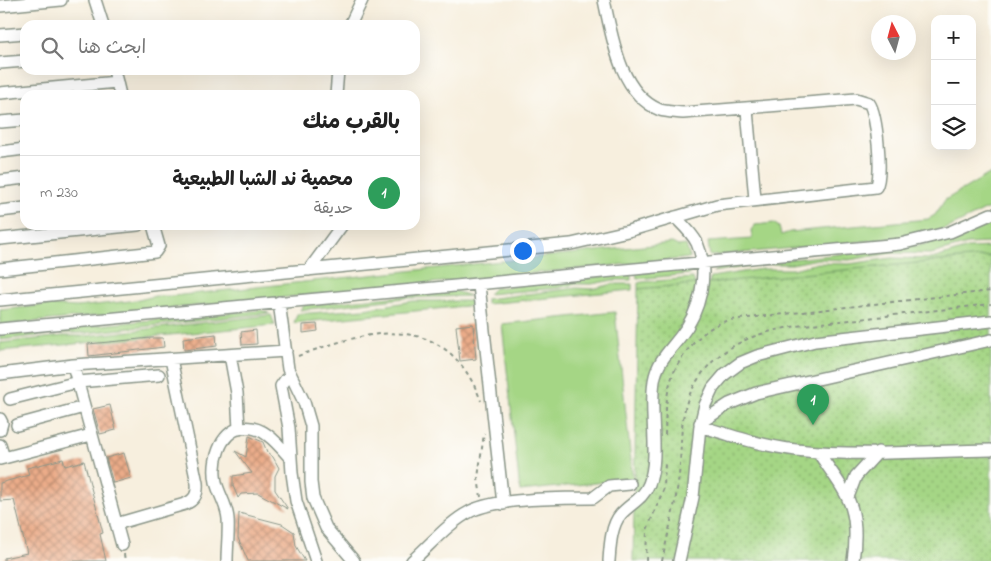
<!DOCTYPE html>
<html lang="ar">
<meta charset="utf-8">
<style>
body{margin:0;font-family:"Indie Flower","Playpen Sans Arabic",sans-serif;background:#f2f2f2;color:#222;direction:rtl}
.controls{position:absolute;right:15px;top:15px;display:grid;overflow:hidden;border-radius:10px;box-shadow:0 5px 20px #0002}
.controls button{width:45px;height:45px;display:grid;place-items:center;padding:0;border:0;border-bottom:1px solid #e0e0e0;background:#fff;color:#222;font:25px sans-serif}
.compass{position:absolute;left:871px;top:15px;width:45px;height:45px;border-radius:50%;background:#fff;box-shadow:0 5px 20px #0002;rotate:354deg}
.you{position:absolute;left:522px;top:250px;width:18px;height:18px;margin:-12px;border:4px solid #fff;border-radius:50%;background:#1a73e8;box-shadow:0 0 0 8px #1a73e833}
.badge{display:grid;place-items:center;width:32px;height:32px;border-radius:50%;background:#b5179e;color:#fff;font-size:16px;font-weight:700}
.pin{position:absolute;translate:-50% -41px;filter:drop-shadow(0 1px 2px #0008)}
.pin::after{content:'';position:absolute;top:26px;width:18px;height:15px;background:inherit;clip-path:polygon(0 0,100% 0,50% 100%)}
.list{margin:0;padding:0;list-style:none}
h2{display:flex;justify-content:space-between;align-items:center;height:65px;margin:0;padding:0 20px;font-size:21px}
h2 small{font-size:16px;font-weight:400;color:#767676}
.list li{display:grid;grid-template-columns:32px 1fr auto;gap:15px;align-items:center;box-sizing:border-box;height:75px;padding:0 20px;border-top:1px solid #e0e0e0}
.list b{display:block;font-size:19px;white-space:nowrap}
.list p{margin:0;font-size:16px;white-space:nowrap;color:#767676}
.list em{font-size:16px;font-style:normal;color:#767676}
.icon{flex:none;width:28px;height:28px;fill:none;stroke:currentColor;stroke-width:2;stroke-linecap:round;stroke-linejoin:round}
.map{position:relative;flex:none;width:991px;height:561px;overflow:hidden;direction:ltr}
.search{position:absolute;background:#fff;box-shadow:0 5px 20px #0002;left:20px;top:20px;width:400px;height:55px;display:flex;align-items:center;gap:12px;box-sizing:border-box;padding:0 18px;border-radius:15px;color:#767676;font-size:19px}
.panel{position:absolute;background:#fff;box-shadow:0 5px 20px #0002;left:20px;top:90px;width:400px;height:140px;border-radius:15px;direction:rtl}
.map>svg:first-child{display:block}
</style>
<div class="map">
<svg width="991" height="561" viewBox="0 0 991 561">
<defs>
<pattern id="grass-dots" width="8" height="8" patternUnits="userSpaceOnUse" patternTransform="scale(1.25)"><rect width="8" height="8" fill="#a5d685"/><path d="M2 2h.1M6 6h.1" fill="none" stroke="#86af6e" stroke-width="1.8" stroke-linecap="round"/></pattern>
<pattern id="building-cross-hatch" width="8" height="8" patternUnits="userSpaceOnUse" patternTransform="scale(1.25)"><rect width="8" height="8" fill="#ebac89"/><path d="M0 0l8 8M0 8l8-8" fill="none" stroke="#be8d71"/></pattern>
</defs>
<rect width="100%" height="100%" fill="#fdfcf7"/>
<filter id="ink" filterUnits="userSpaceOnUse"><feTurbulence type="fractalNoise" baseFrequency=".02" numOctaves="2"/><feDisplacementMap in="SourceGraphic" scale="10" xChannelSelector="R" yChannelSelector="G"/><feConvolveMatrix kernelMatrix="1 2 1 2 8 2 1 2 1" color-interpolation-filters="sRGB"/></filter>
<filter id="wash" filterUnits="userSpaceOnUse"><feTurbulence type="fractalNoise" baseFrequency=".0096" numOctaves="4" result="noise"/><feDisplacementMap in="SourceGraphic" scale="20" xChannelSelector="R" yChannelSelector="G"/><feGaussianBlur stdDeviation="1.12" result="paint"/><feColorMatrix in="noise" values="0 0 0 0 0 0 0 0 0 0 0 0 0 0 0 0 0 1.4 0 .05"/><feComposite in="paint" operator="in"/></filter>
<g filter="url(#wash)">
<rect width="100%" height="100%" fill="#f7efde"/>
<!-- grass -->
<path fill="url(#grass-dots)" stroke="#628a5c" d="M991,256V561H633L638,289Z"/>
<!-- garden -->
<path fill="#a5d685" stroke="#628a5c" d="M991,173V207L948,228L919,236L710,256L708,242L752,239L751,230L755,225L774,223L779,227L781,235L790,232L928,219L935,215L945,200Z
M991,219V243L968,244L931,254L892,253L849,260L818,259L792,264H762L713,272L720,267L921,245L958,235Z
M672,243L678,246L686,245L690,258L0,325V310L45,305L77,307L139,300L155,296H172Z
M991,247L990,256L709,283L711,277L762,269H793L818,263L849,264L892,258L932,259L968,248Z
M683,268L690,274L637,279L636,273Z
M631,273V280H613L592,284H576L558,288L488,294L494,288Z
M693,278L695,284L638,289V283L642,282Z
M613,284H632V290L486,304V299L576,288L592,289Z
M455,291L470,296L405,298L300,310L304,305Z
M474,301L476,305L294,323L297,314L364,309L413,301Z
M261,310L269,313L86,333H63L0,340V334Z
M615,312L633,479L520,491L502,324Z
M271,315L275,325L0,351V343L63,336H86Z"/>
<g id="blocks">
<!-- building -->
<path fill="url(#building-cross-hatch)" d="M317,324L318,331L303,333V325Z
M473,324L476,359L460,361L456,326Z
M256,330L257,344L242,345L241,332Z
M216,334L217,346L184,350L183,338Z
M151,338H163L164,347L89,356L88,344Z
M110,405L116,430L100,434L93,409Z
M249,436L263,442L267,452L273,457L279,468L275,476V490L288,509L258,493L241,494L238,498L233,486V476L252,473L235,451L246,457Z
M124,453L131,478L113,483L106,458Z
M63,459L65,466L84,461L103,533L100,534L106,561H4V558L27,553L14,500L0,501V483L29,475L27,468Z
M239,513L282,524L294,532L296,546L305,561H248L238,538Z"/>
</g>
</g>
<g filter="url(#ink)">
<use href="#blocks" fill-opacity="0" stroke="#8b9689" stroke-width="1"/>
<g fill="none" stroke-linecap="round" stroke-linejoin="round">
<defs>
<path id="minor" d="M95,0L103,25
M0,6L61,0
M350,25L362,0
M0,35L25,33
M0,63L25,61
M114,70L120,95
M0,93L117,82
M336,95L338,70
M747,110L755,199
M0,122L25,120
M0,152L25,149
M0,181L25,178
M0,211L25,208
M0,239L138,225
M0,269L155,252L159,246L153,225
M309,270L342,225
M479,285L503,504
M0,300L571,244L628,231L717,205L876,187C883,176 877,114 869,103L856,99L683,113C676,112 667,112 660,110C620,94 612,37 604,0
M279,302L288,369L304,402L311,426V482L313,498L326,528L354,561
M0,329L900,244L950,232L991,214
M230,355L237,393L239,429
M73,365L122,545
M0,374L73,365L286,351
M291,377L286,379L281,386L289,428L292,473L296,501L316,561
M10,399L78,382L159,375
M0,419L2,423L0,430
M700,423L729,404L756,393L991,340
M17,425L84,407
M700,426C732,436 763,446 796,450C860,457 927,451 991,450
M0,445L4,458
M818,452C847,495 861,506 853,561
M0,459L91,435
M848,497L856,476L878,452
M116,524L185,504C195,500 198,494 197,483L171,359
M227,561C227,547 229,532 228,519C227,505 219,495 216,482C212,463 219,433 241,428C263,424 278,444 291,459
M412,561C430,545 449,522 471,511C498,498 562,498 593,498L609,486L630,484
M609,561C610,546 611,525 621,514C631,503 643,499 649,484C660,456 649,412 654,381C657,362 669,351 680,337C700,312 710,273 697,243C692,233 683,225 675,217
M679,561L693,497L700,426L705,405L713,388L725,374L740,363L757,356L815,341L991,321"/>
</defs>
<!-- minor casing -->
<use href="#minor" stroke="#8b9689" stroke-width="14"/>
<!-- path -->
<path stroke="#8b9689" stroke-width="2" stroke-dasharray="4 4" stroke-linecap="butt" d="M298,356C370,329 446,309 481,401
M665,435C666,397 666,374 692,345C703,332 714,324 730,320L991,291
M481,497L478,478L484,433
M124,554L125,561
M646,561L647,530L664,488L665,462
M662,561C668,533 676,504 679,475C682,450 679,421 689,396C698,376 711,360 730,348C767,325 817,324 859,319C903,314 947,309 991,304"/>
<!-- minor -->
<use href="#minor" stroke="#fff" stroke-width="11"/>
</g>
</g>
</svg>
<div class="controls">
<button>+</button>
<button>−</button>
<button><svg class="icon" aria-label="layers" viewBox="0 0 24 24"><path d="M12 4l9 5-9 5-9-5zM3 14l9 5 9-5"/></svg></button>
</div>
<svg class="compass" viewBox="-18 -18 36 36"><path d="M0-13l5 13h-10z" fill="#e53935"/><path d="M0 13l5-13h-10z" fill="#767676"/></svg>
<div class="you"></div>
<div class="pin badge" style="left:813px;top:425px;background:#2e9e5b">1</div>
<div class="search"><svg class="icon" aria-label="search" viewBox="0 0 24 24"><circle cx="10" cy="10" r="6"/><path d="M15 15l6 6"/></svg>ابحث هنا</div>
<section class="panel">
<h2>بالقرب منك<small></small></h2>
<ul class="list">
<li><span class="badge" style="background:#2e9e5b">1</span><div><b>محمية ند الشبا الطبيعية</b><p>حديقة</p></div><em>230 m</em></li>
</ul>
</section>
</div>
